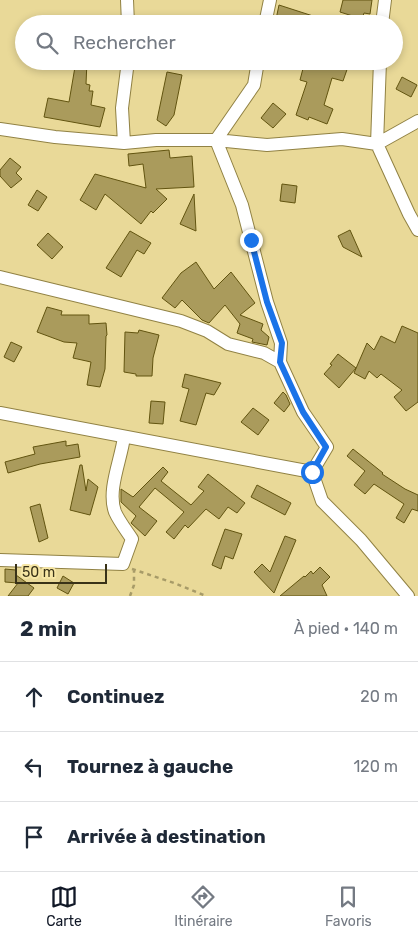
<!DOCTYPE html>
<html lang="fr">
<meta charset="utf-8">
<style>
body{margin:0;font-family:Rubik,sans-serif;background:#f6f6f7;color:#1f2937}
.scale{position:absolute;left:15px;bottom:12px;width:92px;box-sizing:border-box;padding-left:5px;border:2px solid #393218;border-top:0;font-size:14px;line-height:18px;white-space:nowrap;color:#393218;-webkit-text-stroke:4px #f6e6a5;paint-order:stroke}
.stop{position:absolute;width:15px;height:15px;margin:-11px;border:4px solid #1a73e8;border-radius:50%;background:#fff}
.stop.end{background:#1a73e8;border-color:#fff;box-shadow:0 1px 5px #0008}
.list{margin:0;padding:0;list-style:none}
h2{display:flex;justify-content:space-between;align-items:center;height:65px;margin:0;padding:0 20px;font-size:21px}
h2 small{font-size:16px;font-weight:400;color:#747a83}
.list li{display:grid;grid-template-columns:32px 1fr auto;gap:15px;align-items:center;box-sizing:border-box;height:70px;padding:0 20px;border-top:1px solid #e0e1e3}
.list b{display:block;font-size:19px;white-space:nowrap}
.list em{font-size:16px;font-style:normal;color:#747a83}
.icon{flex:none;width:28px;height:28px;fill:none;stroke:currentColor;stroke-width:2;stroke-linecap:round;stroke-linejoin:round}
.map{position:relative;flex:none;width:418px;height:596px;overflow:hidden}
.search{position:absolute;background:#fff;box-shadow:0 2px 8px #0003;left:15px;right:15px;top:15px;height:55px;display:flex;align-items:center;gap:12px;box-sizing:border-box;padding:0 18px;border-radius:28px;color:#747a83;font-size:19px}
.sheet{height:275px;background:#fff}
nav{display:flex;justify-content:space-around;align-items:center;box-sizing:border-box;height:70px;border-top:1px solid #e0e1e3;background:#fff;font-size:14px;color:#747a83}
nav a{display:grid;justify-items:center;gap:2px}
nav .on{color:#111827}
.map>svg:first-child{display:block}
</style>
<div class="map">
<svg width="418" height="596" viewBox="0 0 418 596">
<rect width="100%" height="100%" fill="#e9d998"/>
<!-- building -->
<path fill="#aa9b5c" stroke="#625410" d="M343,0H372L370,14L364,13L362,19L340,12Z
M279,5L313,16L311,24H275Z
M76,61H87L86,84L90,85L89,91H93L91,105L105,108L100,127L44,117L48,98L69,102Z
M305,61L325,66L326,61H350L343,81L332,78L324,105L333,109L327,124L309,117L308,120L296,115L307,82L300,80Z
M167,72L182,75L174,115L166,126L157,120Z
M402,77L417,85L411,97L396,89Z
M273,103L286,114L273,128L261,118Z
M169,150L170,158L192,156L194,187L156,189L167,199L153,213L151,211L141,224L105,194L96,210L80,200L95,174L146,188L143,164L129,166L128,154Z
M10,158L21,167L16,173L22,179L11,188L0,176V170Z
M282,184L297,186L295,203L280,201Z
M37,190L47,197L38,211L28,205Z
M194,194L196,231L180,224Z
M350,230L362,257L343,247L338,236Z
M130,231L151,243L144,254L137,250L121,277L106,268Z
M48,233L63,247L52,259L37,245Z
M196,262L214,289L231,272L255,303L240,315L263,324L261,330L269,337L267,345L252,342L253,339L237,333L240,324L225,305L209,323L202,320L182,300L175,308L162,298L181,273Z
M47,307L62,311L61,315H89V324L106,323L107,335L106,336L105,369L100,387L87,385L91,362L73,358L77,343L64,342L37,332Z
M402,326L418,333V402L406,411L394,397L402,390L381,374L377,378L369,371L365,379L354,373L367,343L374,350L381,336L395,343Z
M139,330L159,335L153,358L152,376H136V374L124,372L125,332L138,333Z
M11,342L22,347L14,362L4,357Z
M338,354L356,368L339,388L324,374L332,365L330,364Z
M185,374L221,383L214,395L206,393L196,425L180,421L189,389L182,387Z
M283,392L286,395L290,404L284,412L274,403Z
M151,401L165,402L163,424L149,423Z
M253,408L269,420L258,435L241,422Z
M66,441V446L78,444L80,457L40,464L8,473L5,462L35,454L33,447Z
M353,449L383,473L382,474L405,489L418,495V511L412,509L404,523L396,518L404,504L374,484L365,494L354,485L365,471L347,456Z
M80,465H82L86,491L88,479L98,487L90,515L70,510Z
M163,467L168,472L161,481L191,505L204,491L198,487L208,474L245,503L237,513L228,507L219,519L206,509L188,528L185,525L174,539L166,532L184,512L155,488L139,507L157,521L145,536L131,523L136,516L121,502V489L133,497Z
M257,485L291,503L285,515L251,497Z
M40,504L48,538L39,542L30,507Z
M225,529L242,534L233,559L225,556L221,569L212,565Z
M285,536L296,540L274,593L254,572L262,564L270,572Z
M320,567L330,577L322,585L327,596H280L304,576L305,577L311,571L313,574Z
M5,569L16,570V575L34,588L28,596H8L18,583L5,582Z
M63,576L74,583L68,594L57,588Z"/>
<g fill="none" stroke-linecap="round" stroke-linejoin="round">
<defs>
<path id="minor" d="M127,0L128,24
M265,24L270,0
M382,24L385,0
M258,61L254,85L216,140L242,205L267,302L281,343L280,362
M0,129L55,137L124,143L156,140H216L267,145L342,139L377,144L409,214L418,230
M124,143L122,108L128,61
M377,144L380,61
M377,144L418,121
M0,277L181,321L207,331L228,344L264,353L280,362L303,412L327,447L312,472
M0,413L312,472L322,501L361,540L408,596
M0,560L123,564L132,539C126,530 119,521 115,512C107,490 121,460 124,437"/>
</defs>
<!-- minor casing -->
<use href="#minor" stroke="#918244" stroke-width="14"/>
<!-- path -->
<path stroke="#a79b68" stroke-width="2.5" stroke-dasharray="4 4" stroke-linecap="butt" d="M132,569L174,583L206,596
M130,596L134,585V571"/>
<!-- minor -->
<use href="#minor" stroke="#fff" stroke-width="12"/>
</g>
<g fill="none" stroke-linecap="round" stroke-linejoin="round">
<!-- route -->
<path stroke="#1a73e8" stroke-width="6" d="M251,240L267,302L282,343L280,362L303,412L326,447L312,472"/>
</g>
</svg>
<div class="scale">50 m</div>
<div class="stop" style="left:312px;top:472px"></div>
<div class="stop end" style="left:251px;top:240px"></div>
<div class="search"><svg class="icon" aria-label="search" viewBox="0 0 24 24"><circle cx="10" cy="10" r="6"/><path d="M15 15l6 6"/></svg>Rechercher</div>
</div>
<section class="sheet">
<h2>2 min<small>À pied · 140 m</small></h2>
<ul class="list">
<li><svg class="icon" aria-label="ahead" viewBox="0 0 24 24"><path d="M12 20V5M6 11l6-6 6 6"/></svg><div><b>Continuez</b></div><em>20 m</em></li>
<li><svg class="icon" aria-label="left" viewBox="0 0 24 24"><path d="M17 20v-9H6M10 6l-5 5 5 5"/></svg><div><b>Tournez à gauche</b></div><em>120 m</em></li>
<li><svg class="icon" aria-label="arrive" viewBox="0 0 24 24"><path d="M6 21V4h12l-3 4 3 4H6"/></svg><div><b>Arrivée à destination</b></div></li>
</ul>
</section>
<nav>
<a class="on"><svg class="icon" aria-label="map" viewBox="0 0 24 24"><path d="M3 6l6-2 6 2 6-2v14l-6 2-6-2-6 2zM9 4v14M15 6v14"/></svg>Carte</a>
<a><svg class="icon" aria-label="directions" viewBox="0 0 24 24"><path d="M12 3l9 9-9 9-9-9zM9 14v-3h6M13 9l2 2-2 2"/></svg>Itinéraire</a>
<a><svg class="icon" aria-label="saved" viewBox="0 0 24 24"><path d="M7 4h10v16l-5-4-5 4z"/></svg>Favoris</a>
</nav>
